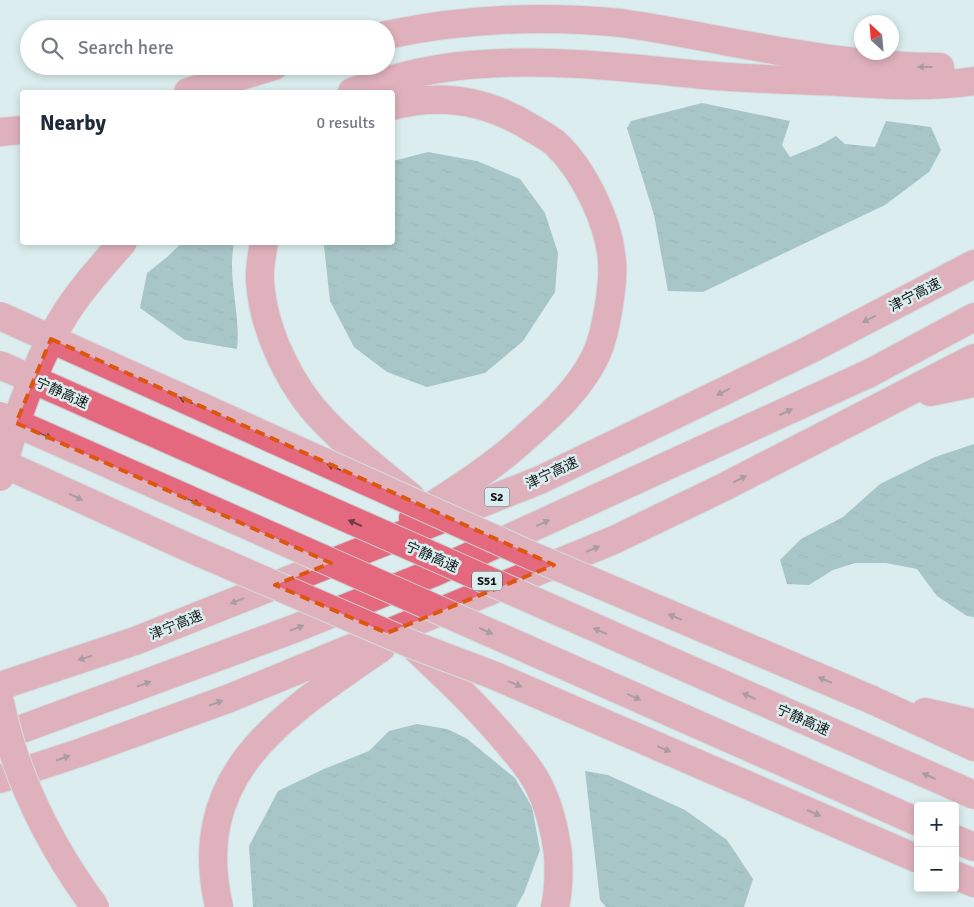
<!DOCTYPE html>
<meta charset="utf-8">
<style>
body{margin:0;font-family:Signika,"Noto Sans SC",sans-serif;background:#f6f6f7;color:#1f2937}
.controls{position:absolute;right:15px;bottom:15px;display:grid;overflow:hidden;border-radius:5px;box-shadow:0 2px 8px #0003}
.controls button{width:45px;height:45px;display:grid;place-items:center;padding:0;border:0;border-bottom:1px solid #e0e1e3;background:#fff;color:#1f2937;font:25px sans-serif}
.compass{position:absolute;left:854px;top:15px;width:45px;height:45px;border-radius:50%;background:#fff;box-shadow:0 2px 8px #0003;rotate:334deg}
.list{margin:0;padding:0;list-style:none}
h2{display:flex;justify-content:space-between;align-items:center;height:65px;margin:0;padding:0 20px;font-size:21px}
h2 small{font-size:16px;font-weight:400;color:#747a83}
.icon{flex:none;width:28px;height:28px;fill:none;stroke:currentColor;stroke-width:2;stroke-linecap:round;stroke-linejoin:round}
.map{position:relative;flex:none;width:974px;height:907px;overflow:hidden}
.search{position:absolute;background:#fff;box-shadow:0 2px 8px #0003;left:20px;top:20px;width:375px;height:55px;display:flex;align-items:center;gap:12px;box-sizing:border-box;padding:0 18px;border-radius:28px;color:#747a83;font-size:19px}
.panel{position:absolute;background:#fff;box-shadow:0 2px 8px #0003;left:20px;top:90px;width:375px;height:155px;border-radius:5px}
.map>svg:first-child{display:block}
</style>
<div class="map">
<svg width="974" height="907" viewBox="0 0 974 907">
<defs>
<pattern id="water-ripples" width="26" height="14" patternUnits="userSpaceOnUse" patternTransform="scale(1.25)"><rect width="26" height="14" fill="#6c9799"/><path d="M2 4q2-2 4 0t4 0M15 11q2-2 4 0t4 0" fill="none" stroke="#577a7c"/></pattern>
</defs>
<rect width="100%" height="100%" fill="#dbedee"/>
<!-- water -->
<path fill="url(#water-ripples)" d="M702,103L790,121L782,145L790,157L820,145L836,136L845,144L875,147L886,121L931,127L941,150L929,172L885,205L703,292L668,291L654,215L627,128L631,121Z
M428,152L477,161L520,179L545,213L558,253L555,292L523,341L485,373L427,387L387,372L354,347L330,301L324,246L325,242H392L393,161Z
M182,243H234C227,278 241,314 237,349L185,340L140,308L147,273L166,258Z
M974,444V617L967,616L937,596L917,569L886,563H855L833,570L809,585L787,584L780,560L801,539L843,517L880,484L935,457Z
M417,724L447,729L466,738L515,778L532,807L540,850L524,893L516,907H253L249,846L278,791L324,769L369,751L389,731Z
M585,771L608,775L685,810L727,840L753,879L744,907H606L600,900Z"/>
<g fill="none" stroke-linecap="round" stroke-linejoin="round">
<defs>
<path id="highway" d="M386,35C463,19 543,15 621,23C657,28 693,35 729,42C799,55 869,67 940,67
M188,92L274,66
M352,92C394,77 439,66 484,64C557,59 630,68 703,75C748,79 793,80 838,82C884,85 929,88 974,81
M392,106C443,92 489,101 533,129C540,133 549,138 555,143C584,170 609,222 612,261C614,283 606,332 597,353C584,381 563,404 540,424C523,440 505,456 485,470C462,487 437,502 413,518
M0,132L22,130
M264,242C262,255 259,268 260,281C263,330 290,386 324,421C351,449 381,473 411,497
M930,392L974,383
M411,644C444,675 477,706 507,742C519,756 532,771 540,788C550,809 555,831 558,854C559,872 559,890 555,907
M0,686L135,641L540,480L809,350L974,264
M870,699L974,747
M925,712L974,723
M0,737L296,628L435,572L870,373L974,317
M0,779L82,752L230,698L614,540L724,487L974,358
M955,839L974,847
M955,875L974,883
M219,907C188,772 284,715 381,648"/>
</defs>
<!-- highway casing -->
<use href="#highway" stroke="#cbcccc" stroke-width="30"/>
<!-- highway -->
<use href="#highway" stroke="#e4697e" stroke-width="28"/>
<defs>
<path id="highway-bridge" d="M0,316L530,555L870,699
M0,365L974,795
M0,416L918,822
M0,462L187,547L411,644L493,675L918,859
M0,477C14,423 33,369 61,321C78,292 101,267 123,242
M0,702C15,776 50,846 95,907"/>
</defs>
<!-- highway-bridge casing -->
<use href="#highway-bridge" stroke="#cbcccc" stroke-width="30" stroke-linecap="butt"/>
<!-- highway-bridge -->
<use href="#highway-bridge" stroke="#e4697e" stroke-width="28"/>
</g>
<!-- one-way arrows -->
<defs><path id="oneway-solid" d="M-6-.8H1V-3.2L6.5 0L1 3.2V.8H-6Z" transform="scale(1.25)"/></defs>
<g fill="#703c45">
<use href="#oneway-solid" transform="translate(925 67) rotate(180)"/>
<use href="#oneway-solid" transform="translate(869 319) rotate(153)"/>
<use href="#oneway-solid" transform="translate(723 392) rotate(154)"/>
<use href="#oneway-solid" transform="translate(186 400) rotate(-156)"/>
<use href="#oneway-solid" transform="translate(786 412) rotate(-25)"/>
<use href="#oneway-solid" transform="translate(45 436) rotate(24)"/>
<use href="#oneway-solid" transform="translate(334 467) rotate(-156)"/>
<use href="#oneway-solid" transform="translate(740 479) rotate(-27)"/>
<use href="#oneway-solid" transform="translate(76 497) rotate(25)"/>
<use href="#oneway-solid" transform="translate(193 502) rotate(24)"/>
<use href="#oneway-solid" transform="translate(355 523) rotate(-156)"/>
<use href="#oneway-solid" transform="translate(543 523) rotate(-25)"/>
<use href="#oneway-solid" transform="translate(593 549) rotate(-22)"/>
<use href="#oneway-solid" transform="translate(237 601) rotate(158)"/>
<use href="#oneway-solid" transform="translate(675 617) rotate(-157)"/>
<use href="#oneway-solid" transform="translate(297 628) rotate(-21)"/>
<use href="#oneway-solid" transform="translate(486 631) rotate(24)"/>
<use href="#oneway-solid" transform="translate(600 631) rotate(-156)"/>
<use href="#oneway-solid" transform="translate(85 658) rotate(162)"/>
<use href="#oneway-solid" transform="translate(825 680) rotate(-157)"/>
<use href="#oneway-solid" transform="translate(144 684) rotate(-20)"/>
<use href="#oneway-solid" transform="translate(515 684) rotate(23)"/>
<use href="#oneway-solid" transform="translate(749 696) rotate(-156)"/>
<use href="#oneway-solid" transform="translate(634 697) rotate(24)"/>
<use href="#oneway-solid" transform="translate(216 703) rotate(-20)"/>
<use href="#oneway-solid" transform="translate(664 749) rotate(23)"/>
<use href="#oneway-solid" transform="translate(63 758) rotate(-19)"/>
<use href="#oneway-solid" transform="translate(929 776) rotate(-156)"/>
<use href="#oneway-solid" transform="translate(814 813) rotate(23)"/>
</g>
<!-- marked area -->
<path d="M0 0H974V907H0ZM51,339L554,565L387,633L275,585L331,563L16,423Z" fill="#dbedee" fill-opacity=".55" fill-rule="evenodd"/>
<path fill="none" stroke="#dd560d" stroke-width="4" stroke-dasharray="10 6" stroke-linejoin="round" d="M51,339L554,565L387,633L275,585L331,563L16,423Z"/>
<g text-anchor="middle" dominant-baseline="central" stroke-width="5" stroke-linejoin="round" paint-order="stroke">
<!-- shield labels -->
<g fill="#dbedee" stroke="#4e5758" stroke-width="1">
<rect x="484.5" y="487.5" width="25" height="19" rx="4"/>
<rect x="472" y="571.5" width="30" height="19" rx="4"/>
</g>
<g font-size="12" font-weight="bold" fill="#111717">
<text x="497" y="497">S2</text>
<text x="487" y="581">S51</text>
</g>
<!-- street labels -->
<g font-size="14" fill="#111717" stroke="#dbedee">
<text transform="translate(915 295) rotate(-27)">津宁高速</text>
<text transform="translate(62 393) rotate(24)">宁静高速</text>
<text transform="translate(552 473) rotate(-25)">津宁高速</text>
<text transform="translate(432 557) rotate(24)">宁静高速</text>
<text transform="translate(176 625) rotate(-22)">津宁高速</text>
<text transform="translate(803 720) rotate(24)">宁静高速</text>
</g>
</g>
</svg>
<div class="controls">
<button>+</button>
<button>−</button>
</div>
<svg class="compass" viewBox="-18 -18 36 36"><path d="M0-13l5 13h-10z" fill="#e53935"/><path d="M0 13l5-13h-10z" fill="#747a83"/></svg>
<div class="search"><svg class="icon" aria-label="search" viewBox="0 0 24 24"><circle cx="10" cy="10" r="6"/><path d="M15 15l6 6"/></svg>Search here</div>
<section class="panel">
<h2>Nearby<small>0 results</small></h2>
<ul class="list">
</ul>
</section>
</div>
